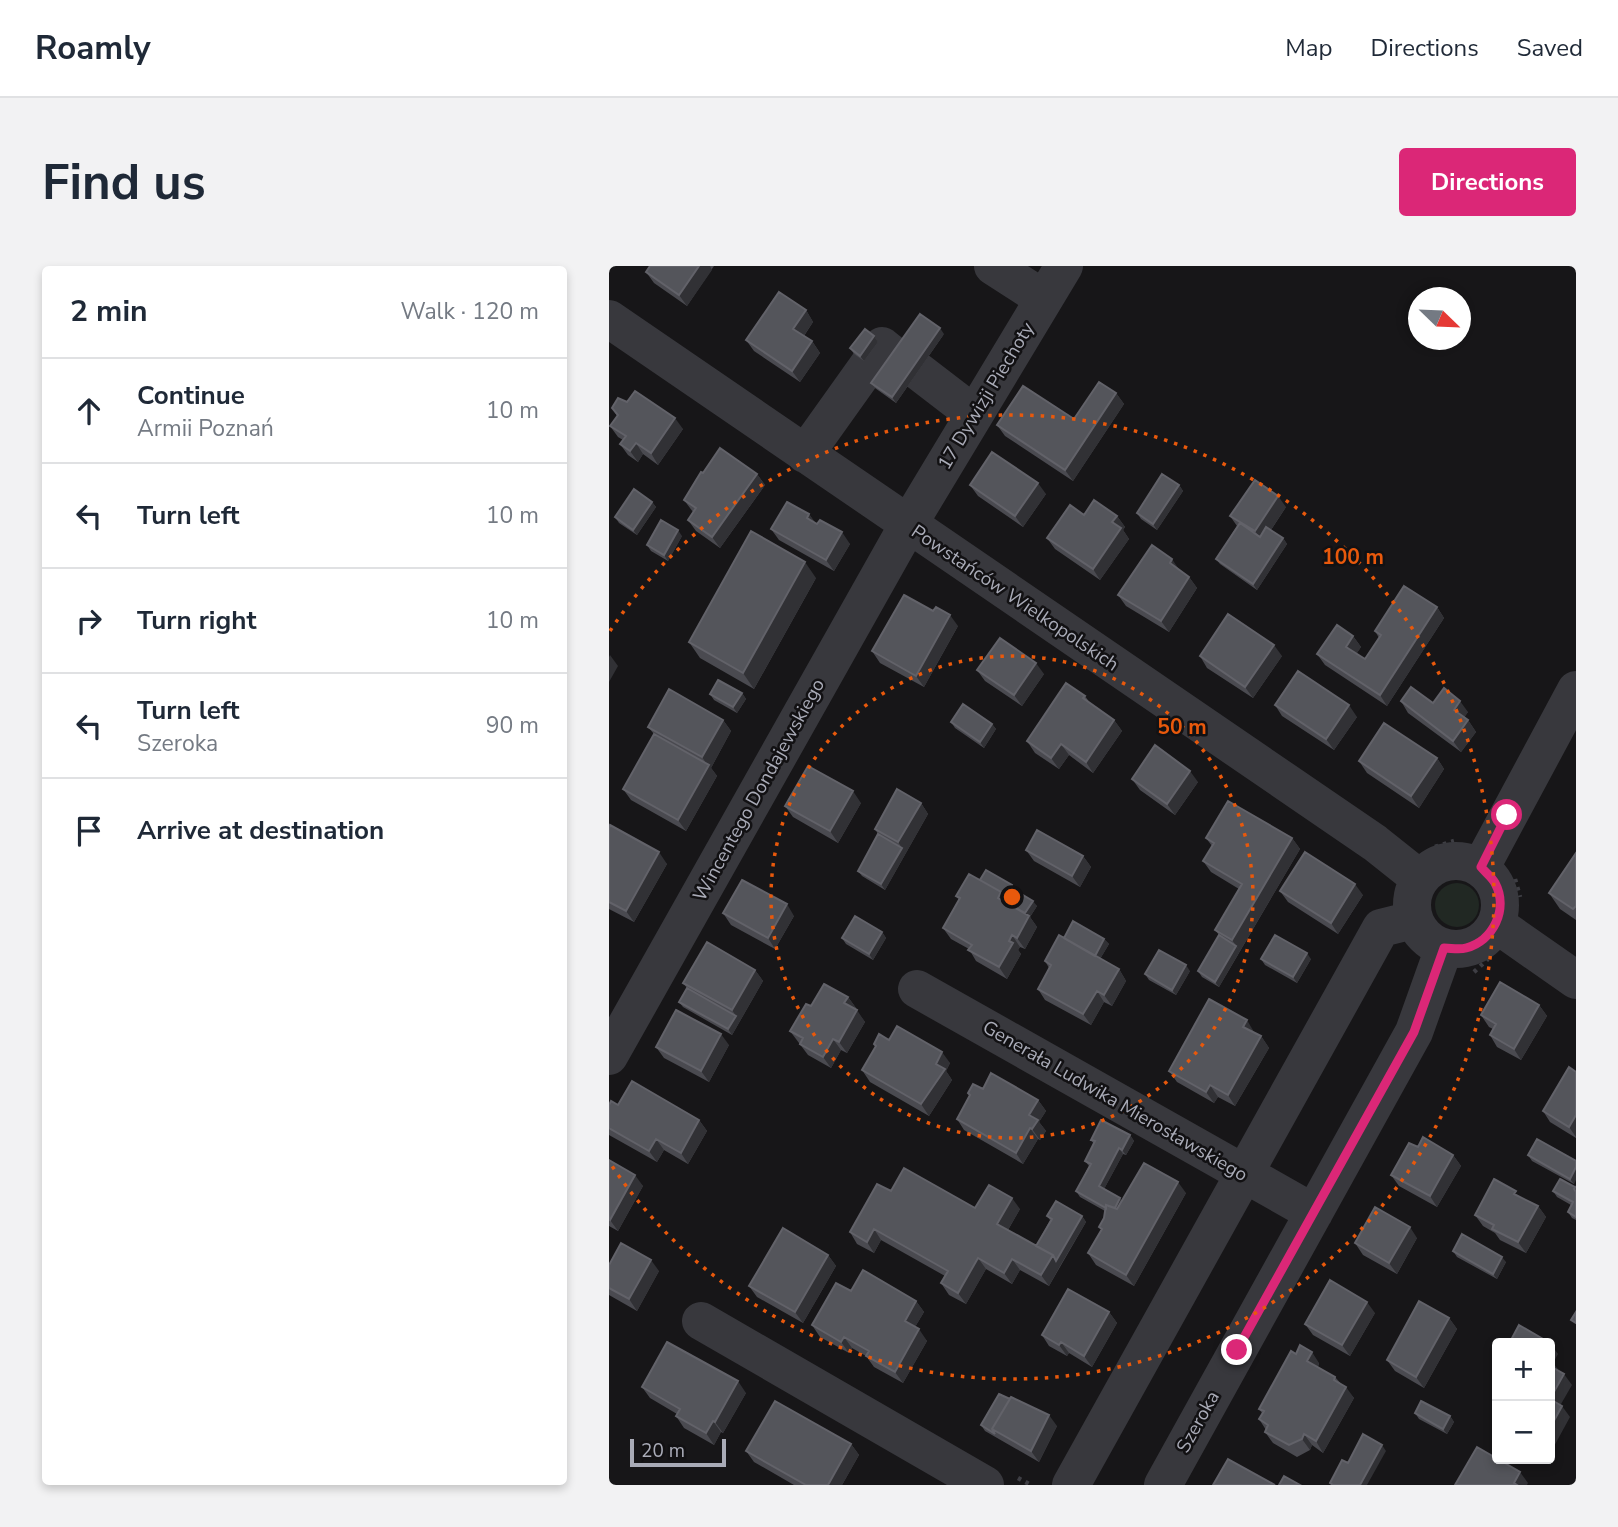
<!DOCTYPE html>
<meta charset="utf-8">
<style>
body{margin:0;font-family:"Nunito Sans",sans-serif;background:#f2f2f3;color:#1f2937}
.controls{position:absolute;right:21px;bottom:21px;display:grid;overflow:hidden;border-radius:7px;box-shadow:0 4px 10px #0003}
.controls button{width:63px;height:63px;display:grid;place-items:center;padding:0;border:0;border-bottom:2px solid #e0e1e3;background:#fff;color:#1f2937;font:35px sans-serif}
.compass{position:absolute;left:799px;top:21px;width:63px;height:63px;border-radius:50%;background:#fff;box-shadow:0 4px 10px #0003;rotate:113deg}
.scale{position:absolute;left:21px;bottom:18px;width:96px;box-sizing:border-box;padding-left:7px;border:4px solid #a9abb7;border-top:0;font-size:19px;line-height:24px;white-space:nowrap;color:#a9abb7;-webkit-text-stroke:5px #121113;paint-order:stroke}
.stop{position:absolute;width:21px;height:21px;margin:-16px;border:5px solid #db2777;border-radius:50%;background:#fff}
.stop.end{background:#db2777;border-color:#fff;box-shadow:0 2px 7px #0008}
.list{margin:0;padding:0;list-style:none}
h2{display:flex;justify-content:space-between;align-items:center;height:91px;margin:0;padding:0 28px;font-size:30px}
h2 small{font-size:23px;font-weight:400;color:#747a83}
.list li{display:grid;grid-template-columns:46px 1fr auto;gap:21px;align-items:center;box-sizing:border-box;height:105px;padding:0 28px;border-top:2px solid #e0e1e3}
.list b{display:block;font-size:26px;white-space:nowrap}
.list p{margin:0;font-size:23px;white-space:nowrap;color:#747a83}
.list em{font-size:23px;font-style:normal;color:#747a83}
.icon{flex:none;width:38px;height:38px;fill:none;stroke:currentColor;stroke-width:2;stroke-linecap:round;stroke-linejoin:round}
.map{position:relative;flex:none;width:967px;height:1219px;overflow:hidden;border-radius:7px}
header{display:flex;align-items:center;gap:42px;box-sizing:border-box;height:98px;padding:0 35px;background:#fff;border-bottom:2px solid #e0e1e3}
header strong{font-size:33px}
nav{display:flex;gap:38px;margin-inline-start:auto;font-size:24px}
.intro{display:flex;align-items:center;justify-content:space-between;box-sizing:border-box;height:168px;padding:0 42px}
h1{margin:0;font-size:49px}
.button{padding:18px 32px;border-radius:7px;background:#db2777;color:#fff;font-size:24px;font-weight:700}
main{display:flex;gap:42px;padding:0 42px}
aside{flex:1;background:#fff;border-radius:7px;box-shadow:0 4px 10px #0003}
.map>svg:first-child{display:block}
</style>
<header>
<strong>Roamly</strong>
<nav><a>Map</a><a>Directions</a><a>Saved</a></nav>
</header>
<div class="intro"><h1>Find us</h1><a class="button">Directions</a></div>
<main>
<aside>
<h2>2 min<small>Walk · 120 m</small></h2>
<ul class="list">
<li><svg class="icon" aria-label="ahead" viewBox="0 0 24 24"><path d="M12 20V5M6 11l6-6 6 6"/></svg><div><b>Continue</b><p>Armii Poznań</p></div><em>10 m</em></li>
<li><svg class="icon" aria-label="left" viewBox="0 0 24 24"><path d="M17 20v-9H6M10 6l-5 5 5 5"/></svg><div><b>Turn left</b></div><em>10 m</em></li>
<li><svg class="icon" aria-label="right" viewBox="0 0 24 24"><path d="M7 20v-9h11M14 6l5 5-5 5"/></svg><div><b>Turn right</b></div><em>10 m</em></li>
<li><svg class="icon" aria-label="left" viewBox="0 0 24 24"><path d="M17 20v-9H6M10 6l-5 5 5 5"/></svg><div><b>Turn left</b><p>Szeroka</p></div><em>90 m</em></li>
<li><svg class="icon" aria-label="arrive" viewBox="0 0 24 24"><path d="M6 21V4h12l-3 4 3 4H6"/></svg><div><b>Arrive at destination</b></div></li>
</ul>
</aside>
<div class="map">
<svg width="967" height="1219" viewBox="0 0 967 1219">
<rect width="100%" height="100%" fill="#171618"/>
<!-- green -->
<path fill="#212823" d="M826 639a22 22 0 1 1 44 0a22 22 0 1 1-44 0Z"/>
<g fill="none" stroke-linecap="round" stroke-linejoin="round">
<!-- path -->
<path stroke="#3e3e44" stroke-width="4.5" stroke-dasharray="3.5 5" stroke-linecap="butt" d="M826,581L845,575
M906,613L911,631
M865,706L879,693
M409,1212L422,1219"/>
<!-- minor -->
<path stroke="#38383d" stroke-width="38" d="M384,0L435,33
M0,53L766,577L810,612
M309,105L365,148
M196,188L273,80L288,92
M803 639a44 44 0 1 1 88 0a44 44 0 1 1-88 0Z
M872,601L967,424
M887,658L967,714
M308,723L705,947
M0,790L299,259L455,0
M92,1055L376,1219
M462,1219L772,662L804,654
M554,1219L805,766L835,682"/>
</g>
<!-- wall -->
<path fill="#4a4a50" d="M41,0H105L78,40L45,17L37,6Z
M197,44L204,56L195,70L203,75L211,87L191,116L145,85L137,74Z
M335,68L287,137L266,122L262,117Z
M265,70L269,76L255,95L245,88L241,82Z
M507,127L515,138L464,215L396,170L388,159L465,153Z
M3,142L74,163L49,199L34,188L29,196L19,189L11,178L14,174L9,171L1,160L8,150Z
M94,207L148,208L156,219L111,282L87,265L79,254L84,246L75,234Z
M361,219L437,228L414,261L369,230Z
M570,219L574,225L548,264L532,253L528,247Z
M43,236L47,241L28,269L10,257L6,251Z
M677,241L662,264L674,272L678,278L648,324L611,298L607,293L628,260L621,250Z
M200,248L206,257L241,278L225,305L170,274L162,263Z
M475,249L508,250L516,261L514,264L520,273L491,314L446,283L438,272Z
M73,270L59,295L42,285L38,279Z
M570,304L580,311L588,322L560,366L517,340L509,329Z
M207,312L145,423L91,392L80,376Z
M828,341L835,352L778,440L716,399L708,388L744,370L752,381L747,388L756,393L770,372L766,365Z
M349,360L315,421L271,397L263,385Z
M591,390H673L644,432L598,402Z
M368,404L435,408L413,440L376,415Z
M133,427L137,433L128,447L105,434L101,428Z
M476,430L481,437L505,454L513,465L484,507L460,489L450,503L426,487L418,475Z
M792,435L824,437L859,446L855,451L859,454L867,466L852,486L799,447Z
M666,439L748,451L725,484L673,450Z
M114,454L122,465L102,502L108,510L77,565L22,534L14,523L45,468L39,461Z
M342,456L383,458L387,463L375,482L346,462Z
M828,492L835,503L810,542L758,507L750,495Z
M523,513L589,516L566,549L531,524Z
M252,537L229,577L184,551L176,540Z
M312,537L319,548L276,624L253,610L249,605L269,568L266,563Z
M0,562L58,598L25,656L0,643Z
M597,572H683L691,583L610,721L593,711L589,705L610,669L606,664L630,623L602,606L594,595L603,580Z
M417,584L474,590L482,601L471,621L425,595Z
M967,587V654L951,643L940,627Z
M371,614L407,625L428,640L421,651L428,661L416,683L411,681L409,684L412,688L398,713L367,695L360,683L342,673L334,662L350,634L347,630Z
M671,625L754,629L729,668L679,636Z
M114,647L185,650L166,683L122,659Z
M273,666L277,672L264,694L237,678L233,672Z
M455,672L495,673L500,678L491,693L510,703L517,715L503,740L495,736L482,759L436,734L429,723L440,702L436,695Z
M652,693H702L688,717L656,699Z
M146,704L154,715L123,769L74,741L70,736L78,722L74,717Z
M581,705L567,729L540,714L536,708Z
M239,731L247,742L246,743L256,756L238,787L232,784L222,802L199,789L181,765L202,740Z
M930,739L938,750L912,794L888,781L881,769L884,763L880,761L872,749Z
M645,766V767L652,770L660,782L626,840L609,831L605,837L568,816L560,805Z
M280,774L341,797L337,805L343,814L320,850L261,816L253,804L267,781L265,778Z
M120,779L100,816L55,792L47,781Z
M967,806V872L941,856L934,845Z
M374,823L429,834L437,845L430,856L437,865L431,874L429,873L414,898L355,864L348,853L361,830L359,827Z
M0,839H9L90,854L98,865L79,898L55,884L48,896L0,869Z
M521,869L525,875L517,889L514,888L495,923L513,935L577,927L525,1020L487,999L479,987L492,964L490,961L495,952L496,945L471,931L467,925L480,900L476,895L485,878L482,874Z
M844,889L852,900L828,941L790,920L782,909Z
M919,889L967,895L965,918L923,895Z
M0,894L34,920L9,965L0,960Z
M967,919V954L963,952L959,946L962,939L948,931L944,925L966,921Z
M282,925L366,942L411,943L399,964L427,980L441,954L438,950H473L477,956L440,1020L411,1004L403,1018L377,1003L357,1038L340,1029L332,1017L336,1010L272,974L265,987L248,978L241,966Z
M911,931L929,940L937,951L917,987L891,974L886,967L874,960L866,949Z
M808,972L788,1008L754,989L746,977Z
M844,985L897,996L888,1013L848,991Z
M219,989L227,1000L194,1057L148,1031L140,1020Z
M0,999L50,1005L28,1045L0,1029Z
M242,1025L307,1035L315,1046L306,1061L318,1075L294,1117L265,1101L257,1090L243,1082L240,1087L211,1071L203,1059Z
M500,1046L508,1057L483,1101L460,1087L458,1090L440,1080L433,1069Z
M766,1047L741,1090L704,1069L696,1058Z
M840,1052L848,1063L815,1122L786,1105L778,1094Z
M687,1088L710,1097L709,1101L726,1111L745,1132L714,1187L703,1179L701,1184L688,1191L664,1177L656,1166L657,1164L650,1153L653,1147L650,1143Z
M33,1121L137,1127L114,1167L112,1166L105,1179L75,1162L67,1150L68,1148L41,1132Z
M806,1147L841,1150L845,1156L838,1168L810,1153Z
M372,1159L448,1160L430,1196L376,1165Z
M242,1178L250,1189L233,1219H185L145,1196L137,1185Z"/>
<!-- shaded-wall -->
<path fill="#313135" d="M90,0H101L103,4L78,40L70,29Z
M197,44L204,56L192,74L184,63Z
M331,62L335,68L287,137L283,131Z
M265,70L269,76L255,95L251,90Z
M203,75L211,87L191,116L183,105Z
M507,127L515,138L464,215L456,204Z
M66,152L74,163L49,199L42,187Z
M27,177L34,188L29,196L21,185Z
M148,208L156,219L111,282L103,271Z
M429,217L437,228L414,261L406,250Z
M570,219L574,225L548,264L544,258Z
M669,230L677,241L654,276L646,265Z
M43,236L47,241L28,269L24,264Z
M200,248L208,259L198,252Z
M508,250L516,261L514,264L520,273L491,314L484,303L503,256Z
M69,264L73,270L59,295L55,289Z
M233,266L241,278L225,305L217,294Z
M674,272L678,278L648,324L644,318Z
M563,293L571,305L561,297Z
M196,296L207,312L145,423L134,407Z
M580,311L588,322L560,366L552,355Z
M828,341L835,352L778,440L771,429Z
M341,349L349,360L315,421L307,410Z
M744,370L752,381L745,392L737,381Z
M665,379L673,390L644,432L636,421Z
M1,389L9,400L0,416V391Z
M427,397L435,408L413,440L405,429Z
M133,427L137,433L128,447L124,441Z
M851,435L859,446L853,455L845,444Z
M740,439L748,451L725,484L717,473Z
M114,454L122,465L102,502L108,510L77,565L69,554L99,500L93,491Z
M505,454L513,465L484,507L477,496Z
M859,454L867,466L852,486L844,475Z
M383,458L387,463L375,482L371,476Z
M452,478L460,489L450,503L442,492Z
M828,492L835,503L810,542L802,530Z
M581,505L589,516L566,549L558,538Z
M244,525L252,537L229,577L221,565Z
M312,537L319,548L276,624L272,618L293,582L289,576Z
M683,572L691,583L631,685L623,674Z
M50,586L58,598L25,656L17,645Z
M474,590L482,601L471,621L463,610Z
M746,618L754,629L729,668L722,657Z
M392,626L400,638L389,632Z
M424,635L428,640L421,651L428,661L416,683L408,672L415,650Z
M178,638L185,650L166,683L159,672Z
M273,666L277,672L264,694L260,688Z
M403,669L411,681L409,684L412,688L398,713L390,701Z
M495,673L500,678L488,698L484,692Z
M627,680L631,685L610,721L606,716Z
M698,687L702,693L688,717L684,711Z
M577,699L581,705L567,729L563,724Z
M510,703L517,715L503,740L495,729Z
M146,704L154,715L123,769L119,763L127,750L123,744Z
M488,725L495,736L482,759L474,748Z
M239,731L247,742L243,748L235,737Z
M930,739L938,750L912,794L905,783Z
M248,744L256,756L238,787L230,776Z
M638,754L645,766L642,772L634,761Z
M112,768L120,779L100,816L92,805Z
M652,770L660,782L626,840L619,829Z
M224,773L232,784L222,802L214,791Z
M333,786L341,797L337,805L343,814L320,850L312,838L327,798Z
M601,819L609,831L605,837L597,826Z
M429,834L437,845L430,856L437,865L431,874L423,863L420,849Z
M967,849V871L960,861Z
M90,854L98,865L79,898L72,887Z
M421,862L429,873L414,898L407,887Z
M521,869L525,875L517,889L513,884Z
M47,873L55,884L48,896L40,885Z
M510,882L514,888L494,925L490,920Z
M844,889L852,900L828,941L821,930Z
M967,901V914L965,918L961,913Z
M26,909L34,920L9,965L1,954Z
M569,916L577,927L525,1020L517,1009Z
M403,932L411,943L396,969L388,958Z
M511,932L515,937L508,951L504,946Z
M929,940L937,951L917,987L909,976Z
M473,950L477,956L451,1000L447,995Z
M801,961L808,972L788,1008L780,997Z
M265,963L272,974L265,987L258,976Z
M219,989L227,1000L194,1057L186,1046Z
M444,989L451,1000L440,1020L432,1009Z
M893,991L897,996L888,1013L884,1008Z
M369,992L377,1003L357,1038L349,1027Z
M403,993L411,1004L403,1018L395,1007Z
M42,994L50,1005L28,1045L20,1033Z
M307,1035L315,1046L303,1066L296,1055Z
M758,1036L766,1047L741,1090L733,1079Z
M500,1046L508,1057L483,1101L475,1090Z
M840,1052L848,1063L815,1122L807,1111Z
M310,1063L318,1075L294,1117L286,1106Z
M235,1071L243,1082L240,1087L232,1076Z
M452,1076L460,1087L458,1090L450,1079Z
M941,1077L949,1088L944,1097L949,1103L946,1109L941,1102Z
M703,1086L710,1097L706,1106L698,1095Z
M955,1108L963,1119L948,1145L941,1133Z
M129,1115L137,1127L114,1167L106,1156Z
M737,1121L745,1132L714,1187L707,1175Z
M953,1140L961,1151L943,1184L941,1182V1162Z
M440,1149L448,1160L430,1196L422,1185Z
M841,1150L845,1156L838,1168L834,1163Z
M104,1155L112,1166L105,1179L97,1167Z
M695,1168L703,1179L701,1184L693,1173Z
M242,1178L250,1189L233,1219H219Z
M773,1179L777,1185L758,1219H751Z
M911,1206L919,1217L918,1219H906L905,1217Z"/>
<!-- building -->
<path fill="#54555b" stroke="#626269" stroke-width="2" d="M41,0H90L70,29L37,6Z
M170,26L197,44L184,63L203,75L183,105L137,74Z
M311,48L331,62L283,131L262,117Z
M256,63L265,70L251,90L241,82Z
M490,116L507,127L456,204L388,159L414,120L465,153Z
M26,125L66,152L42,187L27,177L21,185L11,178L17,170L1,160L9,149L3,142L9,132L18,136Z
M111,182L148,208L103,271L79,254L87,242L75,234L92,206L94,207Z
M383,186L429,217L406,250L361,219Z
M553,208L570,219L544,258L528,247Z
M646,214L669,230L646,265L621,250Z
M25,223L43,236L24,264L6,251Z
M485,234L508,250L503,256L512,262L484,303L438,272L461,239L475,249Z
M178,236L200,248L198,252L208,258L211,254L233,266L217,294L162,263Z
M52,254L69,264L55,289L38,279Z
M631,257L651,271L657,261L674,272L644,318L607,293Z
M142,265L196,296L134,407L80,376Z
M543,279L563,293L561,297L580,311L552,355L509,329Z
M795,320L828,341L771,429L708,388L728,359L744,370L737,381L756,393L772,369L766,365Z
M295,329L324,345L327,341L341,349L307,410L263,385Z
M619,348L665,379L636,421L591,390Z
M391,372L427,397L405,429L368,404Z
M689,405L740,439L717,473L666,439Z
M109,414L133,427L124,441L101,428Z
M457,417L476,430L474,432L505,454L477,496L452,478L442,492L418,475Z
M802,421L824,437L835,422L851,435L845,444L859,454L844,475L792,435Z
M60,423L114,454L93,491L39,461Z
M354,438L383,458L371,476L342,456Z
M775,457L828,492L802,530L750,495Z
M45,468L100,499L69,554L14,523Z
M546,479L581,505L558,538L523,513Z
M199,500L244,525L221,565L176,540Z
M288,523L312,537L289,576L266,563Z
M619,535L683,572L623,674L606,664L633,618L594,595L605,577L597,572Z
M1,559L50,586L17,645L0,636V562Z
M428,564L474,590L463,610L417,584Z
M269,568L293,582L272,618L249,605Z
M696,586L746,618L722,657L671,625Z
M967,587V640L964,643L940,627Z
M377,604L403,619L402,622L424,635L416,647L395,635L396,632L392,626L371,614Z
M360,608L392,626L389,632L420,650L408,672L403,669L400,675L404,677L390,701L359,684L363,679L334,662L351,632L347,630Z
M133,614L178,638L159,672L114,647Z
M246,650L273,666L260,688L233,672Z
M464,655L495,673L486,690L455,672Z
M450,669L510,703L495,729L488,725L474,748L429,723L442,699L436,695Z
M610,669L627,680L606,716L589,705Z
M666,669L698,687L684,711L652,693Z
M98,676L146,704L123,744L74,717Z
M550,684L577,699L563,724L536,708Z
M891,716L930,739L905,783L881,769L887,758L872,749Z
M215,718L239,731L235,737L248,744L230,776L224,773L214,791L191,778L194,772L181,765L197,738L202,740Z
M78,722L127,750L119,763L70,736Z
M600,733L638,754L634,761L652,770L619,829L601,819L597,826L560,805Z
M67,744L112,768L92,805L47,781Z
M288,760L333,786L327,798L336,803L312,838L253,804L267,780L265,778L270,768L280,774Z
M960,801L967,806V849L960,861L934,845Z
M382,807L429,834L420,849L429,854L423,863L421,862L407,887L348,853L361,829L359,827L364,818L374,823Z
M23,815L90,854L72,887L47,873L40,885L0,862V839L2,835L9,839Z
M492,854L521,869L513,884L510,882L490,920L511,932L506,942L497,939V942L467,925L482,898L476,895L486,875L482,874Z
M814,871L844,889L821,930L782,909L800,877L809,881Z
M928,873L967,895V901L961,913L919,889Z
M0,894L26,909L1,954L0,953Z
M535,897L569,916L517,1009L479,987L493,963L490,961L495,952L497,939L508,943Z
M295,902L366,942L380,919L403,932L388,958L444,989L432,1009L403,993L395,1007L369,992L349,1027L332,1017L339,1005L265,963L258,976L241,966L268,918L282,925Z
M885,913L907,925L905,928L929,940L909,976L883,963L885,959L866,949Z
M951,913L966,921L965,923L967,926V951L959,946L964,936L944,925Z
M447,935L473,950L447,995L444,989L427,980L443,953L438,950Z
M766,941L801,961L780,997L746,977Z
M174,962L219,989L186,1046L140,1020Z
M853,968L893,991L884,1008L844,985Z
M12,977L42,994L20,1033L0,1022V999Z
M254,1004L307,1035L296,1055L310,1063L286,1106L257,1090L260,1085L235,1071L232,1076L203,1059L227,1017L242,1025Z
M721,1014L758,1036L733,1079L696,1058Z
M459,1023L500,1046L475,1090L452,1076L450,1079L433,1069Z
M810,1035L840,1052L807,1111L778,1094Z
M967,1046V1057L962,1054Z
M910,1059L941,1077V1078L908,1077L902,1074Z
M58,1076L129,1115L106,1156L104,1155L97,1167L67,1150L71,1143L33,1121Z
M691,1079L703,1086L698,1095L726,1111L725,1114L737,1121L707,1175L695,1168L693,1173L680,1179L656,1166L659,1159L650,1153L655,1145L650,1143L682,1085L687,1088Z
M941,1100L955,1108L941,1133Z
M390,1128L401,1133L383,1163L386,1168L372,1159Z
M402,1131L440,1149L422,1185L383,1163Z
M941,1133L953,1140L941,1162Z
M166,1135L242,1178L219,1219H197L137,1185Z
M812,1135L841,1150L834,1163L806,1147Z
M754,1168L773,1179L751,1219H724L721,1217L733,1194L739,1197Z
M868,1181L911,1206L905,1217L908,1219H846Z
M619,1193L666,1219H604Z
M675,1210L691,1219H670Z"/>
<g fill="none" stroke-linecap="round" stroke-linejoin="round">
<!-- route -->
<path stroke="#db2777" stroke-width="9" d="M628,1084L805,766L835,682C842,682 850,684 857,682C884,675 900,643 886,617C883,611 876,606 872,601L898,549"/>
</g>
<!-- distance rings -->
<g fill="none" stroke="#e8590c" stroke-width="3.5" stroke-dasharray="3.5 7">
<circle cx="403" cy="631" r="241"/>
<path d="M1 365A482 482 0 1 1 1 897"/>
</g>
<g text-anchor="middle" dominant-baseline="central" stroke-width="5" stroke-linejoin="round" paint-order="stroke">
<!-- street labels -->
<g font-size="19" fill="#a9abb7" stroke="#121113">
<text transform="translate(377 130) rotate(-59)">17 Dywizji Piechoty</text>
<text transform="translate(406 332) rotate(34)">Powstańców Wielkopolskich</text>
<text transform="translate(150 524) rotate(-61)">Wincentego Dondajewskiego</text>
<text transform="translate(506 835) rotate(30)">Generała Ludwika Mierosławskiego</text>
<text transform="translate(589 1156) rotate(-61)">Szeroka</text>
</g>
</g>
<circle cx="403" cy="631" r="10" fill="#e8590c" stroke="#121113" stroke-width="3.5"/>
<g font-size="21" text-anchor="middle" font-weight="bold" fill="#e8590c" stroke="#121113" stroke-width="5" stroke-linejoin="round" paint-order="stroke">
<text x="744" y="298">100 m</text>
<text x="573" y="468">50 m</text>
</g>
</svg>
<div class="controls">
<button>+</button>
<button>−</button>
</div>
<svg class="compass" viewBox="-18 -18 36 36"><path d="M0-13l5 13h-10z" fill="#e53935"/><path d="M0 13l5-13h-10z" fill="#747a83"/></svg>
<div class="scale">20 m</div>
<div class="stop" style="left:898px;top:549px"></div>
<div class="stop end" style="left:628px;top:1084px"></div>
</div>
</main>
